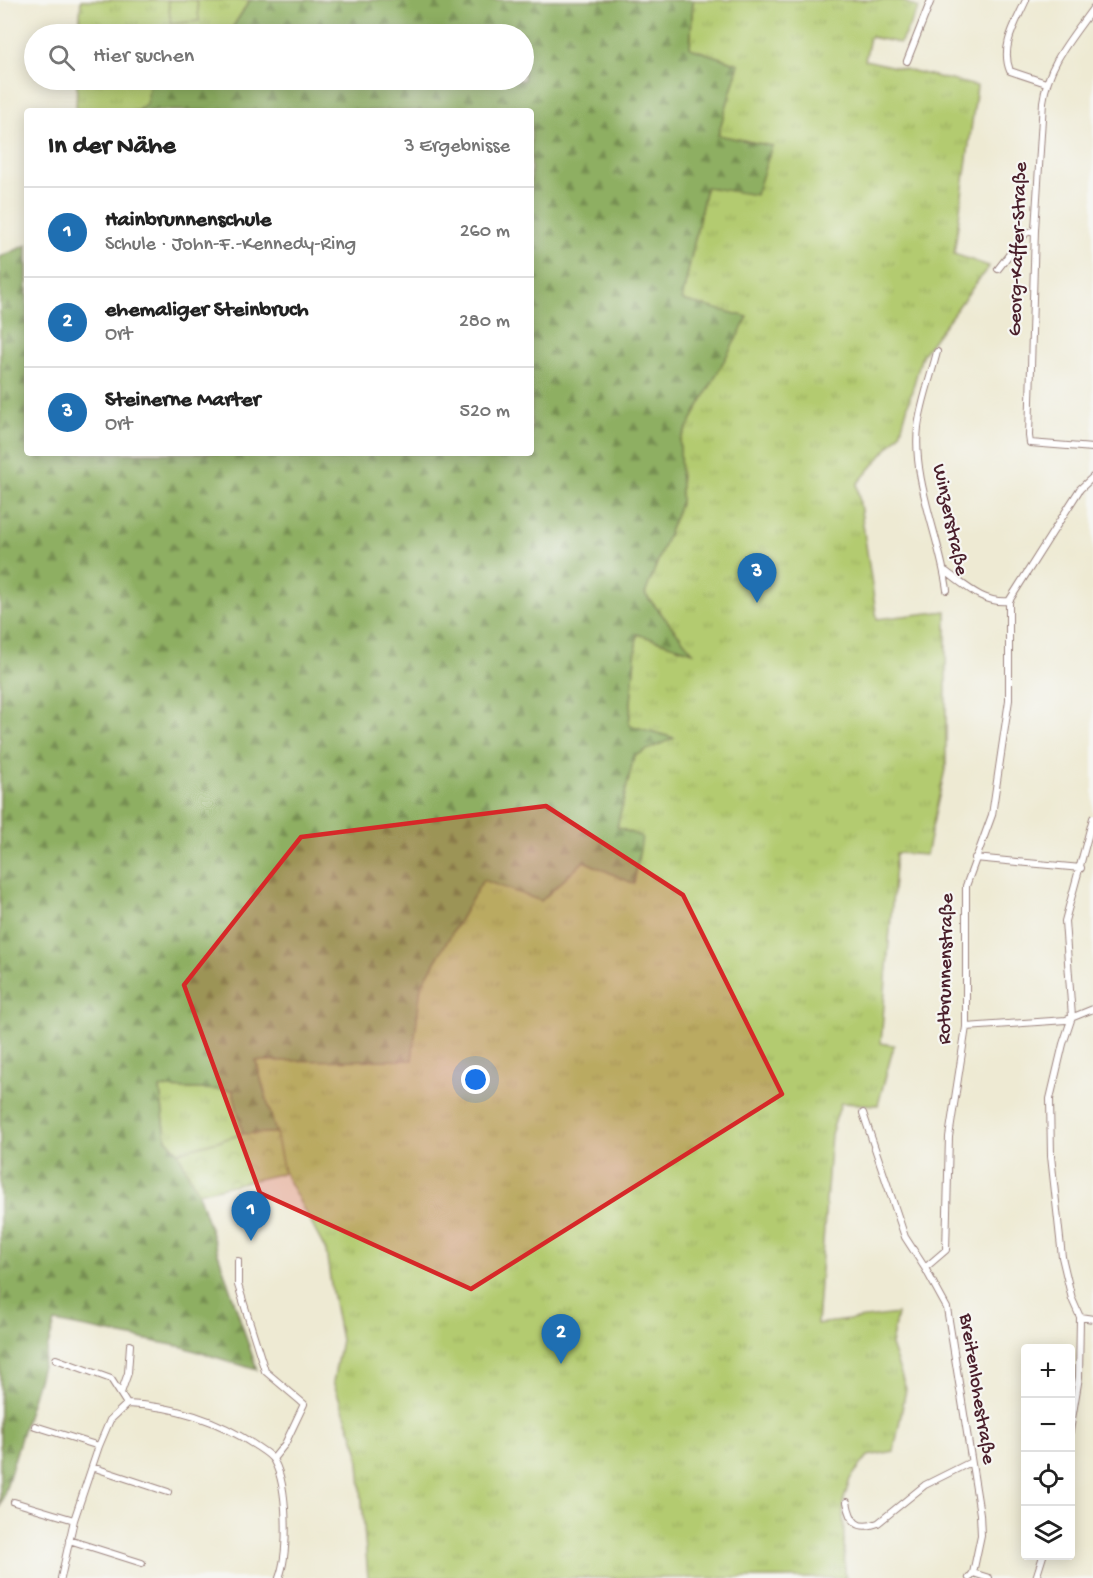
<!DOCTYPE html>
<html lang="de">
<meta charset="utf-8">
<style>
body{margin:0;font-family:"Gochi Hand",sans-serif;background:#f6f6f6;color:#222}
.controls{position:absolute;right:18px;bottom:18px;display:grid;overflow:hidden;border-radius:6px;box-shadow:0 3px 15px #0003}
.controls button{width:54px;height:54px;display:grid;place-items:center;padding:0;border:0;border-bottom:2px solid #e0e0e0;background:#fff;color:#222;font:30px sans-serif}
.you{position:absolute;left:476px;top:1080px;width:21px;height:21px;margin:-15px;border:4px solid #fff;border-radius:50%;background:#1a73e8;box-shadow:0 0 0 9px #1a73e833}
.badge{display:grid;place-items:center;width:39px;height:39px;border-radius:50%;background:#1f6fb2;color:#fff;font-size:20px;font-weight:700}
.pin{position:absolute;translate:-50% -50px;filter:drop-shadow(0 2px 3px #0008)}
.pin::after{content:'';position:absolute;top:32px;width:21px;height:18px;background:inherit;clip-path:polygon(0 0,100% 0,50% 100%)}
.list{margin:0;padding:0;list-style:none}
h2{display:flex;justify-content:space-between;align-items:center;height:78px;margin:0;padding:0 24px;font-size:26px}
h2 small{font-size:20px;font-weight:400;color:#767676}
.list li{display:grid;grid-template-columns:39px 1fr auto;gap:18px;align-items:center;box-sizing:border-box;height:90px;padding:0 24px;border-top:2px solid #e0e0e0}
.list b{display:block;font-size:22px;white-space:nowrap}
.list p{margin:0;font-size:20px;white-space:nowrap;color:#767676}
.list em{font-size:20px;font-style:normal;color:#767676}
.icon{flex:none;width:33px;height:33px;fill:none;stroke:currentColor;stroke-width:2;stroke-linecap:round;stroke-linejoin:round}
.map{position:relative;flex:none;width:1093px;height:1578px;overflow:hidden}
.search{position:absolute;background:#fff;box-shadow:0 3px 15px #0003;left:24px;top:24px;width:510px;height:66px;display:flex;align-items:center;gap:15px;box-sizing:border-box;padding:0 21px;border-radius:33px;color:#767676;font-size:22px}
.panel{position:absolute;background:#fff;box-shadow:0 3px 15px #0003;left:24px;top:108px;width:510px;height:348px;border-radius:6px}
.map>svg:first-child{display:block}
</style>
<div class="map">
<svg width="1093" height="1578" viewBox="0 0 1093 1578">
<defs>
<pattern id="grass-tufts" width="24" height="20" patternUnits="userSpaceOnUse" patternTransform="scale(1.5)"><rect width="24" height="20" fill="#b3cb70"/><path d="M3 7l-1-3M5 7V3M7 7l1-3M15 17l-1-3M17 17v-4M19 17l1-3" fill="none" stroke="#9bae61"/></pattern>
<pattern id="forest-firs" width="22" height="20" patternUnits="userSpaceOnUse" patternTransform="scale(1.5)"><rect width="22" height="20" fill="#8eaf62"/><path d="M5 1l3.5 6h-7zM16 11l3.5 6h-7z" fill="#768e51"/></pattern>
<pattern id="park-crowns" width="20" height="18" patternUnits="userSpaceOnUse" patternTransform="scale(1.5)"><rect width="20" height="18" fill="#b3cb70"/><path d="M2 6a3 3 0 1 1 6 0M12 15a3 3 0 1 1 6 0" fill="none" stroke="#9bae61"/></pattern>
</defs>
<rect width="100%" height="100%" fill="#f6f6f2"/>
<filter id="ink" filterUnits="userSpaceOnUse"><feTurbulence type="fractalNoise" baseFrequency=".0167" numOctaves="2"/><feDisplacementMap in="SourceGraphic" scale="12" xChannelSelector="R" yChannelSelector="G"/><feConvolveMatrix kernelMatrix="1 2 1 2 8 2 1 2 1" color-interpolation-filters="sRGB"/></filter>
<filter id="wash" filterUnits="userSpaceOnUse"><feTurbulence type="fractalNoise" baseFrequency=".008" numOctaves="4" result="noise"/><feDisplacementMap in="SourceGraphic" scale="24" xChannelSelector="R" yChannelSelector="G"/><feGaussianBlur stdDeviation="1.35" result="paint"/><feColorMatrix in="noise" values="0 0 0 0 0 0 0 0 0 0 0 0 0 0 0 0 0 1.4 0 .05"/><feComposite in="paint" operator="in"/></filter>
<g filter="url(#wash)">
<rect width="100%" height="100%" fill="#eeead3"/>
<!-- grass -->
<path fill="url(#grass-tufts)" stroke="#7e754e" stroke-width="1.5" d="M81,0H250L229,33L79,34Z
M693,0H900L919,8L900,43L870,37L865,60L977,86L954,254L989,266L922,355L900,434L857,484L877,619L946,611V765L926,855L896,853L881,1043L894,1045L878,1105L841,1103L831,1134L817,1324L897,1314L891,1345L906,1389L894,1451L868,1456L850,1479L843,1503L845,1577L847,1578H368L358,1450L333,1382L341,1340L332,1292L326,1251L284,1173L256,1060H412L420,986L483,879L541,901L584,861L634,883L617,828L634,755L673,738L629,725L637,634L691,651L645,594L681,501L680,441L747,318L682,300L706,187L772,146L718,135L739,64L690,48Z
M77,80H150L147,103L137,111H76Z
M160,1088L233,1090L243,1134L178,1152L166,1139Z"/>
<!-- forest -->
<path fill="url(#forest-firs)" stroke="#6c6746" stroke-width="1.5" d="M250,0H693L690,48L739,64L718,135L772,146L756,195L706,187L682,300L748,317L680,441L681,501L645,594L693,652L637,634L629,725L674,738L634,756L617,827L642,837L634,884L584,861L541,901L483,880L421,986L412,1060L256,1061L276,1133L243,1134L233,1090L160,1088L166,1139L178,1152L198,1193L257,1370L183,1347L55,1322L0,1508V257L27,245V453H531V111H137L147,103L150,80H524V34H195L202,32L229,33Z"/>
<!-- park -->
<path fill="url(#park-crowns)" stroke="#7e754e" stroke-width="1.5" d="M276,1133L284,1173L198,1193L178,1152L243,1134Z"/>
<!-- pitch -->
<path fill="#b3cb70" stroke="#7e754e" stroke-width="1.5" d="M168,0H197L199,21L171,24Z"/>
</g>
<g filter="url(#ink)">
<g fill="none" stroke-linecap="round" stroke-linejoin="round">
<defs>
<path id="minor" d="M1026,0C1016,23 1000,46 1010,71L1046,83
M1093,8C1071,39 1048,64 1043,102L1035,230L1029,436L1030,443L1093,448
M907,61L931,0
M998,269L1026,233L1035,230
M937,352C931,376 921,403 918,427C912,481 940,537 947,590
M945,571C965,585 983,604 1009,601
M975,858L1081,868
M966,1027L1066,1020L1093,1009
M863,1113L905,1237L925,1268L947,1308L980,1514L981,1535L973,1573L969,1578
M238,1261V1285L265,1371L304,1404L285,1444L273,1459
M925,1268L946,1250L949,1137L966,1027V886L992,815L1009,700V601L1080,489L1093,477
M1080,1317L1093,1319
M56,1359L111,1379L127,1404
M121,1393L128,1373L130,1345
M35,1426L99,1446
M1070,1431L1079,1377L1080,1317L1072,1299L1062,1257L1051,1156L1050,1099L1063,1044L1072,1017L1065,921L1093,818
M92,1467L168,1492
M14,1502L74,1520
M847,1502C851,1522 857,1531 878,1523L925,1485L971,1462
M69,1540L142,1563
M973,1573L989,1578
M61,1578L74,1520L99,1446L110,1420L127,1404C174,1406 218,1420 256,1446C262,1450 271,1455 274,1461C288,1486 289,1552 279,1578
M1036,1578L1043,1556"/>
</defs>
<!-- minor casing -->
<use href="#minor" stroke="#9c847f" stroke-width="8"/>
<!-- minor -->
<use href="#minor" stroke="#fff" stroke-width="6"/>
</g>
</g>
<!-- marked area -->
<path fill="#d62828" fill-opacity="0.2" stroke="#d62828" stroke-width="4.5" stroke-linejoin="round" d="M546,806L683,895L782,1094L471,1289L260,1193L184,985L301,837Z"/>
<g text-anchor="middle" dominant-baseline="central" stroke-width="4.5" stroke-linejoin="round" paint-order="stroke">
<!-- street labels -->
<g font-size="20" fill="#4a1f2b" stroke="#f6f6f2">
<text transform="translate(1019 249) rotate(-88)">Georg-Kaffer-Straße</text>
<text transform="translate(949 520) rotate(78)">Winzerstraße</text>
<text transform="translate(947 969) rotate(-89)">Rotbrunnenstraße</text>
<text transform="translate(976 1389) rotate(81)">Breitenlohestraße</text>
</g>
</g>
</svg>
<div class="controls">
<button>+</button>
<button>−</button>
<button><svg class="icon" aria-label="locate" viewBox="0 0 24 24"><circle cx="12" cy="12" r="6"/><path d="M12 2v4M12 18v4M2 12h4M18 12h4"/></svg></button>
<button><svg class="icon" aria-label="layers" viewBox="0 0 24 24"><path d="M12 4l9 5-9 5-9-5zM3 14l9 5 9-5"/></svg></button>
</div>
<div class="you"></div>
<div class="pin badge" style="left:251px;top:1241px">1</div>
<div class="pin badge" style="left:561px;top:1364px">2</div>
<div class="pin badge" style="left:757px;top:603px">3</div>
<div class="search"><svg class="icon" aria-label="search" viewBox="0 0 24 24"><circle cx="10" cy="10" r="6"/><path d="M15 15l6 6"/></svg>Hier suchen</div>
<section class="panel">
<h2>In der Nähe<small>3 Ergebnisse</small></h2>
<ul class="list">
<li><span class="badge">1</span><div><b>Hainbrunnenschule</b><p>Schule · John-F.-Kennedy-Ring</p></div><em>260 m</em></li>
<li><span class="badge">2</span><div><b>ehemaliger Steinbruch</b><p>Ort</p></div><em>280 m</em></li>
<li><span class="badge">3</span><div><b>Steinerne Marter</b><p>Ort</p></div><em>520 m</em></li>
</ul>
</section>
</div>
